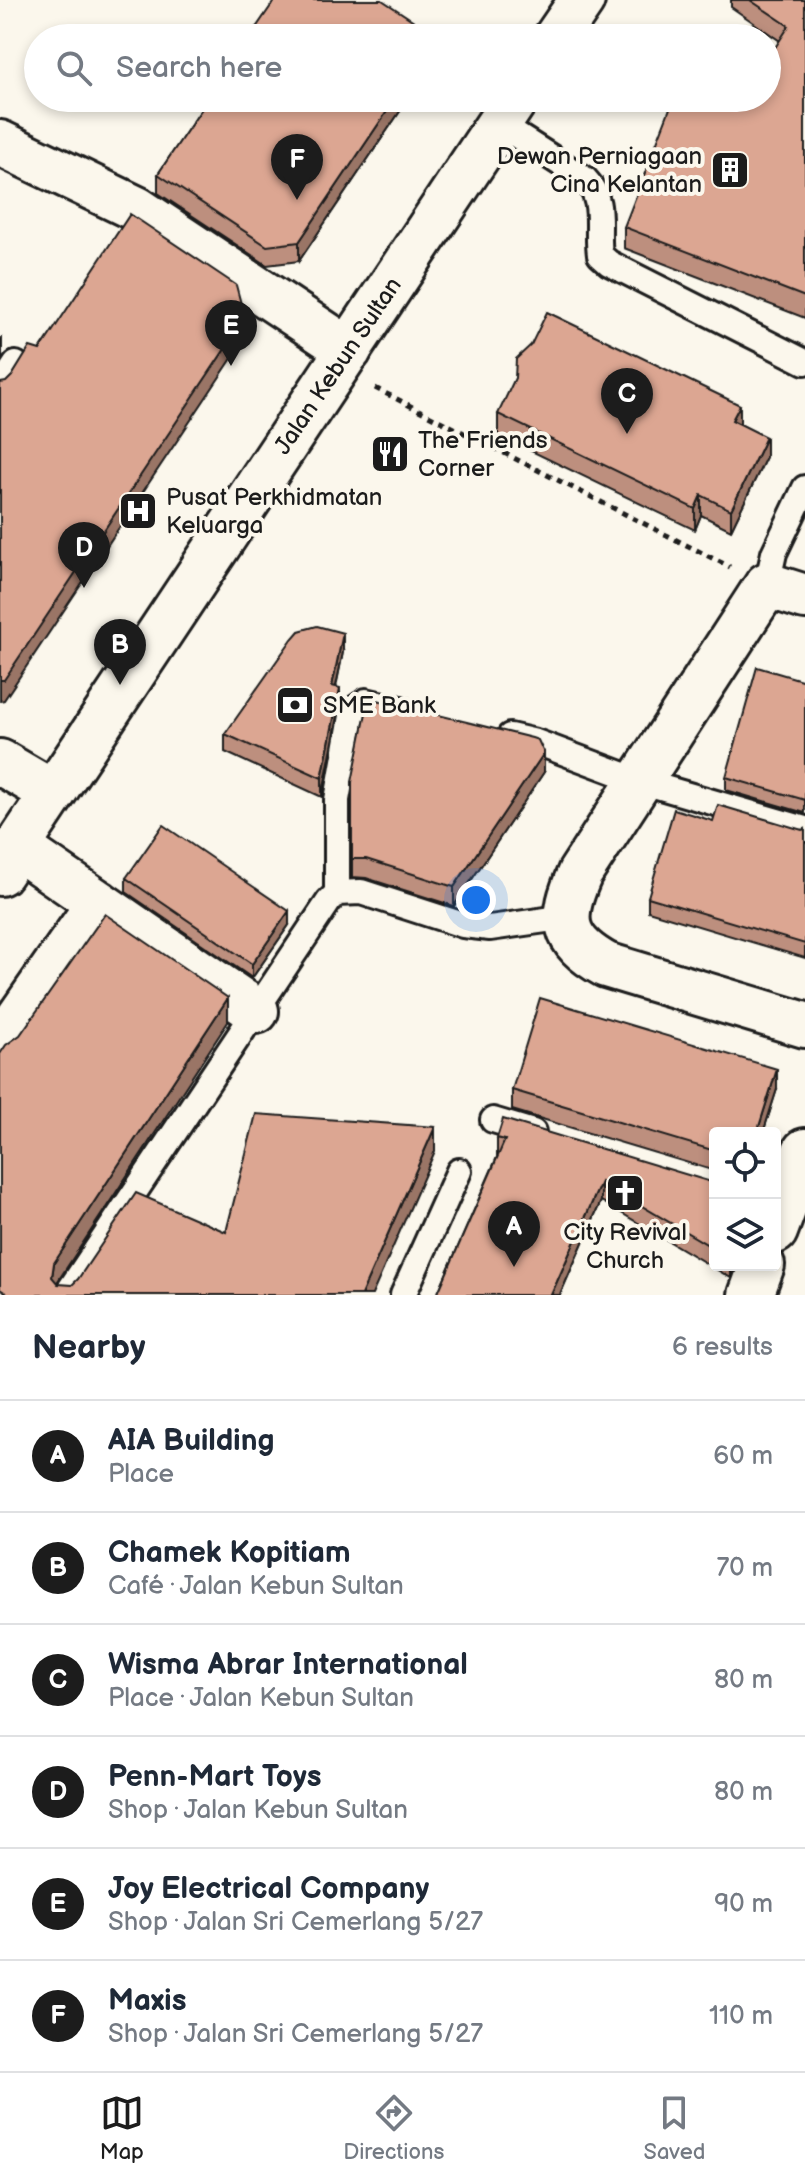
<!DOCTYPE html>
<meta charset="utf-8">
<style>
body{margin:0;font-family:"Balsamiq Sans",sans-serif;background:#f6f6f7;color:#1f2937}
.controls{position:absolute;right:24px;bottom:24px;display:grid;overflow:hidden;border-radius:8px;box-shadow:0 4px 12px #0003}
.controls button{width:72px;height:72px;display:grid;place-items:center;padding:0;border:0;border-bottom:2px solid #e0e1e3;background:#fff;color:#1f2937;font:40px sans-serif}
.you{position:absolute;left:476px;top:900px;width:28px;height:28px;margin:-20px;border:6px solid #fff;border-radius:50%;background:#1a73e8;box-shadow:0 0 0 12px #1a73e833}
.badge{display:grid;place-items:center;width:52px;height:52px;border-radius:50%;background:#1c1c1c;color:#fff;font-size:26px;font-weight:700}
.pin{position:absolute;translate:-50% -66px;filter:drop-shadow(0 2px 4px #0008)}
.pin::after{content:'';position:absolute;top:42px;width:28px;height:24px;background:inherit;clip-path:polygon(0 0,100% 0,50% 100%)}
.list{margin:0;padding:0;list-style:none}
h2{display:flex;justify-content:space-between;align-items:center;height:104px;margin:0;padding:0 32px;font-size:34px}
h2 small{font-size:26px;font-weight:400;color:#747a83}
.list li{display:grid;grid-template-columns:52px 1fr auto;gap:24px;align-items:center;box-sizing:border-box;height:112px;padding:0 32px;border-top:2px solid #e0e1e3}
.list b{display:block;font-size:30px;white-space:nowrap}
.list p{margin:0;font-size:26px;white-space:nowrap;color:#747a83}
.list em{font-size:26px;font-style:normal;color:#747a83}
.icon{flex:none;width:44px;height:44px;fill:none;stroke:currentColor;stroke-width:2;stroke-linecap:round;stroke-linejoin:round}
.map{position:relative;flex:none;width:805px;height:1295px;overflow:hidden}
.search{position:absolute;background:#fff;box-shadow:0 4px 12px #0003;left:24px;right:24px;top:24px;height:88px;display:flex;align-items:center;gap:20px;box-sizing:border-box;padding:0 28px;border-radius:44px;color:#747a83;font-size:30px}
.sheet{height:776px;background:#fff}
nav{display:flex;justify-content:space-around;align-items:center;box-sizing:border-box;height:112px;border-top:2px solid #e0e1e3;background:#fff;font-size:22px;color:#747a83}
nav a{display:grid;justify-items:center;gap:4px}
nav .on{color:#1c1c1c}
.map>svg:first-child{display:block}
</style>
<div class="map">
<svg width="805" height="1295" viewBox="0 0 805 1295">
<rect width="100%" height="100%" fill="#fbf7ec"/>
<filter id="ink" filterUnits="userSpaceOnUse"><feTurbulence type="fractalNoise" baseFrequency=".0125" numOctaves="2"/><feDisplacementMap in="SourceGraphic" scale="16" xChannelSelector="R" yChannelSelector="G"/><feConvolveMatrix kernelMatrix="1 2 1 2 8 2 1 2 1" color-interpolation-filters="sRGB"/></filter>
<g filter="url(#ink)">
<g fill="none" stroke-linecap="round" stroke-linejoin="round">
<defs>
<path id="lane" d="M499,124L585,179C606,201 596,227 600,255L609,263L805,362
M0,388L16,364
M767,585L774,553L805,488
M510,736L536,742L640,781L805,829
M337,893V800L352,716L356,708L366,701L401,709
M493,1120L533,1132
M66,1295L329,901L337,893L361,892L463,925L490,928L567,917
M403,1295L459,1171"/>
<path id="street" d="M0,143L137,209L349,350
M805,597L767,585L580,873C560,918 561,940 606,965L805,1025
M0,762L53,793
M17,847L256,1011
M0,1045L99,903
M775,1231L805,1151
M751,1295L762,1265"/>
<path id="secondary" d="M556,38L582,0
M0,873L516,98"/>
</defs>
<!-- lane casing -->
<use href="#lane" stroke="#1c1c1c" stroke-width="30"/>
<!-- street casing -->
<use href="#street" stroke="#1c1c1c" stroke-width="50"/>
<!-- secondary casing -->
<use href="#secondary" stroke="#1c1c1c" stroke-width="50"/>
<!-- path -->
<path stroke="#1c1c1c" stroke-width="5" stroke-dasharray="6 6" stroke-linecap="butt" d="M375,388L730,567"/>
<!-- lane -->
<use href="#lane" stroke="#fbf7ec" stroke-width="24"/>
<!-- street -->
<use href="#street" stroke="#fbf7ec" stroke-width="44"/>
<!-- secondary -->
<use href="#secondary" stroke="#fbf7ec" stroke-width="44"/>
</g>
<!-- wall -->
<path fill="#bd8f7e" stroke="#1c1c1c" stroke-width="2" d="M731,0H805V318L624,248V227L767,98L780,41L731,7Z
M209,98H409L299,261L267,265L158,193V174Z
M498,414L740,424L766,457L731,530L701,515L695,530L498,435Z
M343,652L336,687L340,706L322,797L225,752V734Z
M805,681V813L726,790V777Z
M544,772L454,906L366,878L352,877V782Z
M713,821L802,830L805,829V958L648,911V897Z
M126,878L289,925L252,978L126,892Z
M777,1089L763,1133H715V1171L512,1110V1090Z
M497,1138L711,1182L715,1181V1265H736L731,1278L601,1201L560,1295H437L497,1157Z"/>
<!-- shaded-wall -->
<path fill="#9a7466" stroke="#1c1c1c" stroke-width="2" d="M396,98H409L299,261V242Z
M245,319V339L4,700L0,701V680Z
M2,337V358L0,361V341Z
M740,405V425L732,420Z
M766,437V457L731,530V510Z
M701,495V515L695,530V509Z
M343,633V652L332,705V686Z
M340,688V706L322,797V778Z
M544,753V772L454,906V887Z
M289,911V925L252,978V964Z
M228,998V1022L54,1287L52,1277L54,1263Z
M777,1069V1089L763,1133H757Z
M435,1127V1151L372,1295H361Z
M601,1182V1201L560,1295H551Z
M731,1265H736L731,1278Z"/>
<!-- building -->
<path fill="#dca692" stroke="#1c1c1c" stroke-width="2" d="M275,0H382L438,37L437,38H249Z
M750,0H805V297L624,227L674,98H767V60L789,26Z
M209,98H396L299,242L267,246L158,174Z
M130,214L236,285L245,319L4,680H0V383L6,382L12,376L30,347L40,350Z
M547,312L740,405L732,420L766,437L731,510L701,495L695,509L498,414L515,378L516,359L531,345Z
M317,626L343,633L332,686L340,688L322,778L225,734L292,639L299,631Z
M757,667L805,681V800L726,777Z
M369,698L532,738L538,740L544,753L454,887L366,859H352V782Z
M718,805L802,830L805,829V944L648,897L674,809L713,821Z
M163,825L289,911L252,964L126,878Z
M105,914L228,998L54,1263L52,1277L58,1284L72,1285L78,1279L136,1193L226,1232L256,1114L435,1127L361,1295H9L0,1289V1054L6,1045L20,1035Z
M540,998L777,1069L757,1133H715V1151L512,1090Z
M503,1119L711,1182L715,1181V1249L601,1182L551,1295H437L505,1140L497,1138Z"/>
</g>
<!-- icons -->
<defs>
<symbol id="building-square" viewBox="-11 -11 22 22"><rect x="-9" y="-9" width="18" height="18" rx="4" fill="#1c1c1c" stroke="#fbf7ec"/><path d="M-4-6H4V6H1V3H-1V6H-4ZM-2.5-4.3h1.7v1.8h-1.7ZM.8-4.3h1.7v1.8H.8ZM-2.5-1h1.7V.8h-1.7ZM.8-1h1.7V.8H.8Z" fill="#fff"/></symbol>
<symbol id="restaurant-square" viewBox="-11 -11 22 22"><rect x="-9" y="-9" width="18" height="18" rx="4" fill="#1c1c1c" stroke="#fbf7ec"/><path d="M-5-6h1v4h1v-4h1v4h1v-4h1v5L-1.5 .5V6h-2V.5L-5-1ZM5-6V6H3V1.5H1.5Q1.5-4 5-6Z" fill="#fff"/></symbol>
<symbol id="hospital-square" viewBox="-11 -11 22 22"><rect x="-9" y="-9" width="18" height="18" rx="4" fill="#1c1c1c" stroke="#fbf7ec"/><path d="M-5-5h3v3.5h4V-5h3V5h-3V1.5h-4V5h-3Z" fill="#fff"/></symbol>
<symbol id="bank-square" viewBox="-11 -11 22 22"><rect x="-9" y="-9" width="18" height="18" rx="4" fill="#1c1c1c" stroke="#fbf7ec"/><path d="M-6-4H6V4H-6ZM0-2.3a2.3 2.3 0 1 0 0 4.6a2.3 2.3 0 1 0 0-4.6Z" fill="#fff"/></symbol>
<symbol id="church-square" viewBox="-11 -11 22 22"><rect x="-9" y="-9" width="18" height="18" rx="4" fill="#1c1c1c" stroke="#fbf7ec"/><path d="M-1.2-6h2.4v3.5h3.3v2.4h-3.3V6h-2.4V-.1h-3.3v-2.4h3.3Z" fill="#fff"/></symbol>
</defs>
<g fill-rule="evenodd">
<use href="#building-square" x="708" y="148" width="44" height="44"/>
<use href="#restaurant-square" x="368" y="432" width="44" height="44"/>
<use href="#hospital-square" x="116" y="489" width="44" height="44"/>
<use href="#bank-square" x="273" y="683" width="44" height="44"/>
<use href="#church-square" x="603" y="1171" width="44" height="44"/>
</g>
<g text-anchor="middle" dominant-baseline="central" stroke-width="8" stroke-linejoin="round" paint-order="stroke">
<!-- poi labels -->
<g font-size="24" fill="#1c1c1c" stroke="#fbf7ec" text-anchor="start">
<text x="702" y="156" text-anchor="end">Dewan Perniagaan<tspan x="702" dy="28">Cina Kelantan</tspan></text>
<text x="418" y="440">The Friends<tspan x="418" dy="28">Corner</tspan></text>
<text x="166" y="497">Pusat Perkhidmatan<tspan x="166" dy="28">Keluarga</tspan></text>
<text x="323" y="705">SME Bank</text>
<text x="625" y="1232" text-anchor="middle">City Revival<tspan x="625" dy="28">Church</tspan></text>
</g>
<!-- street labels -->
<g font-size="24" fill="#1c1c1c" stroke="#fbf7ec">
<text transform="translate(338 366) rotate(-56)">Jalan Kebun Sultan</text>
</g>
</g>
</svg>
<div class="controls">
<button><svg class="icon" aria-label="locate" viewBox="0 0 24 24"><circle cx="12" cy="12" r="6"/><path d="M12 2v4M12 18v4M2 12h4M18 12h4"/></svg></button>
<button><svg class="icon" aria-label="layers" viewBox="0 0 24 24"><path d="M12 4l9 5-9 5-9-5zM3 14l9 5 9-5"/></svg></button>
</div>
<div class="you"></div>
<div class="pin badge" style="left:514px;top:1267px">A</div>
<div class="pin badge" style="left:120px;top:685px">B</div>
<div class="pin badge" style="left:627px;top:434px">C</div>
<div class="pin badge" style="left:84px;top:588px">D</div>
<div class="pin badge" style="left:231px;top:366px">E</div>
<div class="pin badge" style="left:297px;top:200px">F</div>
<div class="search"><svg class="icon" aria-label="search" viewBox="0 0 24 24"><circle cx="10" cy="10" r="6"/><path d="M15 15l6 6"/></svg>Search here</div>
</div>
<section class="sheet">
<h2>Nearby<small>6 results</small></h2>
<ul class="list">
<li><span class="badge">A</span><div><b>AIA Building</b><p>Place</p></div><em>60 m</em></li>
<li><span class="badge">B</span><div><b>Chamek Kopitiam</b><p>Café · Jalan Kebun Sultan</p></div><em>70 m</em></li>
<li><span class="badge">C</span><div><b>Wisma Abrar International</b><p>Place · Jalan Kebun Sultan</p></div><em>80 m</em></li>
<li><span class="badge">D</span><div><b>Penn-Mart Toys</b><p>Shop · Jalan Kebun Sultan</p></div><em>80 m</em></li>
<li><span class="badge">E</span><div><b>Joy Electrical Company</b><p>Shop · Jalan Sri Cemerlang 5/27</p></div><em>90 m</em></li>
<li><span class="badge">F</span><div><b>Maxis</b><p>Shop · Jalan Sri Cemerlang 5/27</p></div><em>110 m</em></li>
</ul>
</section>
<nav>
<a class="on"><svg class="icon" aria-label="map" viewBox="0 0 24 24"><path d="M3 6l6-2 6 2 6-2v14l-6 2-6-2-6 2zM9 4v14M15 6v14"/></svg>Map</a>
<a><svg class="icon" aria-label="directions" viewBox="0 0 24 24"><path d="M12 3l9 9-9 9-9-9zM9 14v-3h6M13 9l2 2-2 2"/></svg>Directions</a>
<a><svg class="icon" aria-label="saved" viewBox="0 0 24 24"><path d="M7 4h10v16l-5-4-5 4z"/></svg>Saved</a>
</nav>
